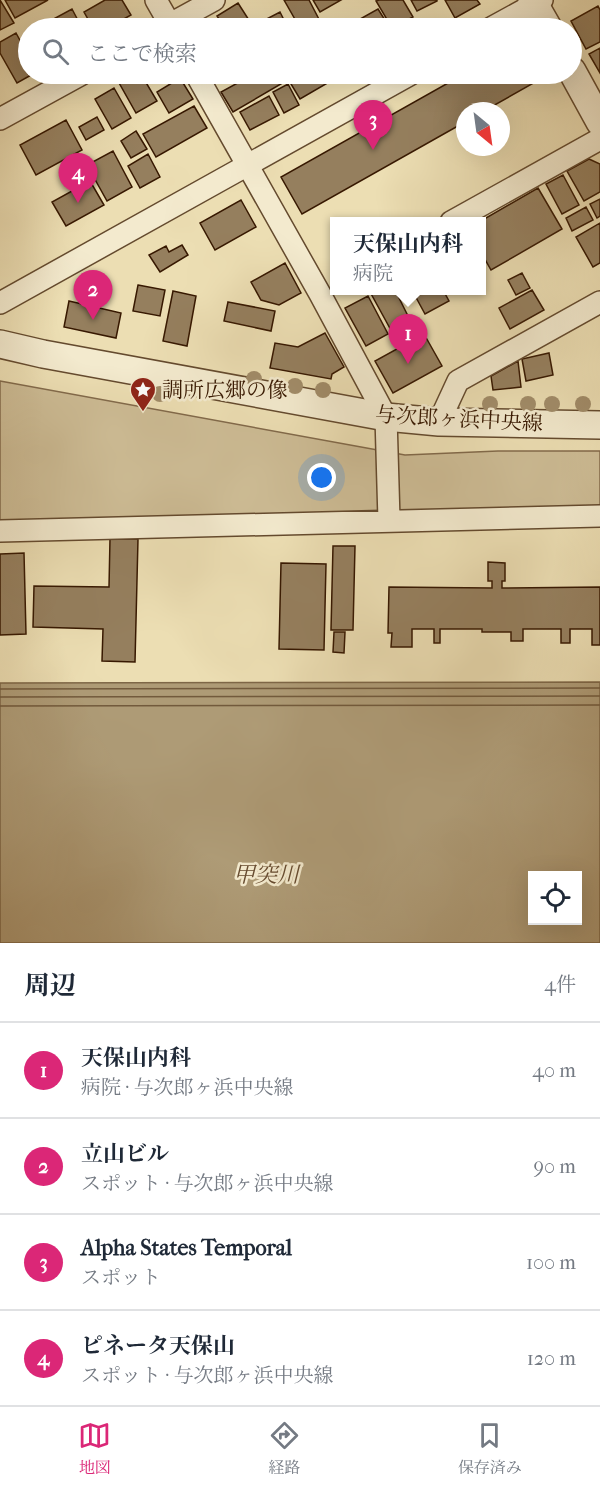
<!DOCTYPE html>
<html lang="ja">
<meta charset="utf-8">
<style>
body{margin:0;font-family:"IM FELL French Canon","Noto Serif JP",serif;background:#f2f2f3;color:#1f2937}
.controls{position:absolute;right:18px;bottom:18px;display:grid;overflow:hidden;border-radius:0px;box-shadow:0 6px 24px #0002}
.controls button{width:54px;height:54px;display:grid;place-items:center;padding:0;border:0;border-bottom:2px solid #e0e1e3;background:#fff;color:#1f2937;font:30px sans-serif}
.compass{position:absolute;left:456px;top:102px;width:54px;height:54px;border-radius:50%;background:#fff;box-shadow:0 6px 24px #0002;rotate:151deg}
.you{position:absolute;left:322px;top:478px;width:21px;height:21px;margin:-15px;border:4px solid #fff;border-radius:50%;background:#1a73e8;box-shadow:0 0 0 9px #1a73e833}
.badge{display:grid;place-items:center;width:39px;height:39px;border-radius:50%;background:#db2777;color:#fff;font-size:20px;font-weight:700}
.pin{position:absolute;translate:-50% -50px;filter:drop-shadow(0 2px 3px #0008)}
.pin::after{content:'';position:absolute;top:32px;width:21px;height:18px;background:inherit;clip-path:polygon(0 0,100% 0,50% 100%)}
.popup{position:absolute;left:330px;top:217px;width:156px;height:78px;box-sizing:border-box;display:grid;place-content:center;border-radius:0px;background:#fff;filter:drop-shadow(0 2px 4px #0005);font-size:20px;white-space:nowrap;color:#747a83}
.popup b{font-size:22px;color:#1f2937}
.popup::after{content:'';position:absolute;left:50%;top:100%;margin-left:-12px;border:12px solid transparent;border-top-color:#fff}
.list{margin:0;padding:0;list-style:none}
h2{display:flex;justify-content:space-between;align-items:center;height:78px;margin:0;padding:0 24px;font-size:26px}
h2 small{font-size:20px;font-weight:400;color:#747a83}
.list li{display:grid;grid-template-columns:39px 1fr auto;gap:18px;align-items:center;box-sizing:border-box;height:96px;padding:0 24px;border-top:2px solid #e0e1e3}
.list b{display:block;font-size:22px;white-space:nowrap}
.list p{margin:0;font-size:20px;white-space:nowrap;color:#747a83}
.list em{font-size:20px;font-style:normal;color:#747a83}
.icon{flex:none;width:33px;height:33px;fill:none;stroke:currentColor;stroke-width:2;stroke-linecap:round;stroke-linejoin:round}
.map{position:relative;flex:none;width:600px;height:943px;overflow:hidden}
.search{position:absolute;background:#fff;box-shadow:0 6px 24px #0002;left:18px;right:18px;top:18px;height:66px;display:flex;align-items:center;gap:15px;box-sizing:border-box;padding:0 21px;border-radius:33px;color:#747a83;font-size:22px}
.sheet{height:462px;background:#fff}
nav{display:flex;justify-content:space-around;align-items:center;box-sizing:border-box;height:84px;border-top:2px solid #e0e1e3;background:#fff;font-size:16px;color:#747a83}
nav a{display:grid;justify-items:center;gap:3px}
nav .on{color:#db2777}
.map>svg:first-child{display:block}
</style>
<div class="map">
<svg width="600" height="943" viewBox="0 0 600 943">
<rect width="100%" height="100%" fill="#ecdeb3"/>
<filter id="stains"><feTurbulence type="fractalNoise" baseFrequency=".00333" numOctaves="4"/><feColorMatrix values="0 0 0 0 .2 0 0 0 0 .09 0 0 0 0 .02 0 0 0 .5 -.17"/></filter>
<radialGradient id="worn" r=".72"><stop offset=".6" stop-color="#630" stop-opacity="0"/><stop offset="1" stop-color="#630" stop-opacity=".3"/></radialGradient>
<!-- green -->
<path fill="#cdbc95" stroke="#826a4b" stroke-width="1.5" d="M0,381L405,455L498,451H600V507L0,522Z"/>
<!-- water -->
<path fill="#ae9b76" stroke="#7e6747" stroke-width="1.5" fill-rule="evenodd" d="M600,682V943H0V683ZM532,876H578V920H532Z"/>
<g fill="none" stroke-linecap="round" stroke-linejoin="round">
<!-- shore -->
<path stroke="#725a3c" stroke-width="1.5" d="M0,689L600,688
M0,697L600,696
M0,706L600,705"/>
</g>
<!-- building -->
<path fill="#957f5e" stroke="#371801" stroke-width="1.5" d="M0,0L14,23L0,30Z
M5,0H48L15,18Z
M105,0H122L131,15L108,28H93L84,12Z
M284,0H309L323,27L300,28Z
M313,0H341L320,12Z
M379,0H403L413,17L392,28L376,1Z
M411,0H437V1L417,11Z
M445,0H477L480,4L455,18Z
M238,3L254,28H225L217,16Z
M598,6L600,10V42L586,49L571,21Z
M72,9L82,28H37Z
M378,9L390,28H344Z
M280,12L288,28H260L257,24Z
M16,33L28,55V74H33L17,83L0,53V42Z
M600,48V73L589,54Z
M131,74H141L157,101L136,113L118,81Z
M254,74H281L286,81L233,112L221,92Z
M285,74H343L300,99Z
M464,74H545L546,76L484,111H465V122L302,214L281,177Z
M180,78L193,99L169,113L157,92Z
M288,84L299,105L284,113L273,92Z
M114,88L131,118L112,129L95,99Z
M269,96L279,115L250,130L240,112Z
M194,106L207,128L156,157L143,134Z
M97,117L104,130L86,140L79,127Z
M66,120L82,150L36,175L20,145Z
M136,131L147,149L131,158L121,141Z
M113,151L132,187L107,201L87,165Z
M148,154L160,177L140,188L128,166Z
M589,159L600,164V192L584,201L567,171Z
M563,175L579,205L562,214L546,184Z
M90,181L104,205L66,226L52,202Z
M538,188L562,229L491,270L482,254V222H479Z
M600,199V216L597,218L590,204Z
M241,200L256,227L215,250L200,223Z
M586,207L593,220L572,231L566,218Z
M600,223V263L593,267L576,237Z
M182,245L188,255L160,272L149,255L166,246L169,252Z
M285,263L301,293L279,305L261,300L251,282Z
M522,273L530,288L516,295L508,280Z
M138,285L165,290L160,316L133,311Z
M369,290H395L411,322L392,332Z
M412,290H443L449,301L425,314Z
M532,290L544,310L510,329L499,308Z
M173,291L196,296L187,346L163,341Z
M368,296L388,334L366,346L345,308Z
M69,301L121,313L116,338L64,327Z
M228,302L275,311L271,331L224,321Z
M325,333L344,367L332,374L331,379L270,368L275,343L298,347Z
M424,334L442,366L393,393L375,361Z
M549,353L553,375L526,381L522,359Z
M518,361L521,387L493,390L491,376Z
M110,539H138L135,662L102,661L103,629L33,627L34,586L109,587Z
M333,546H355L353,630H331Z
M24,553L26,634L0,635V554Z
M488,562L505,563V581H502V588L600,587V645H592V629H570V643H561V629H523V641H511V632H482V629H440V643H434V629H412V647H391L392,633H388L389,587L492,588V581H488Z
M281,563L326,564L324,650L279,649Z
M334,632H345L344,653L333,652Z"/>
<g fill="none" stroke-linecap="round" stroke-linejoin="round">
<defs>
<path id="minor" d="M156,0L172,28
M163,28L214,0
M491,28L542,0
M196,74L320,294L386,417L389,520
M0,119L82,74
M451,222L600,139
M0,303L411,74
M439,422L458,381L600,302
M0,531L600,516"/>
<path id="tertiary" d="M532,0L548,28
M572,71L600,122
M0,344L43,354L386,417L439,422L600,425"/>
</defs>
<!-- minor casing -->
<use href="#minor" stroke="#644a2e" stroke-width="24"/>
<!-- tertiary casing -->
<use href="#tertiary" stroke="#644a2e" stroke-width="30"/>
<!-- minor -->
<use href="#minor" stroke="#f3eace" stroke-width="21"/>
<!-- tertiary -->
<use href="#tertiary" stroke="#f3eace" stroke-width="27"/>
</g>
<!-- trees -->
<g fill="#a18c69">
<circle cx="254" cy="379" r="8"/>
<circle cx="295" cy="386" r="8"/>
<circle cx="323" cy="390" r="8"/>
<circle cx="160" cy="394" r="8"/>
<circle cx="490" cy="404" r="8"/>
<circle cx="528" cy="404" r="8"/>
<circle cx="552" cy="404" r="8"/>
<circle cx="583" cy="404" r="8"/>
</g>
<!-- icons -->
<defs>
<symbol id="sight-pin" viewBox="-11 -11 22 30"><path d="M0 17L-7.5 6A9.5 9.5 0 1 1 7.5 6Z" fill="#8f2418" stroke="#f3eace"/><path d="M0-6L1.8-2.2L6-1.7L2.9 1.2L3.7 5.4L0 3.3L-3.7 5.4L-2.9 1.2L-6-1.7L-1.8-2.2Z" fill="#fff"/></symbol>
</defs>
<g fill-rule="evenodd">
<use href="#sight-pin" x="128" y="375" width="30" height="40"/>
</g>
<g text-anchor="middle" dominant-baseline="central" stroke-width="5" stroke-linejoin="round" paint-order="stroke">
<!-- poi labels -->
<g font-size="21" fill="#371801" stroke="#f3eace" text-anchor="start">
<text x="162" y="390">調所広郷の像</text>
</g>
<!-- street labels -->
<g font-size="21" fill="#371801" stroke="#f3eace">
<text transform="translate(459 419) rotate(3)">与次郎ヶ浜中央線</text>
</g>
<!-- water labels -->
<g font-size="22" font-style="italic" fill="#674c30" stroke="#f3eace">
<text x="266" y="875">甲突川</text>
</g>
</g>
<rect width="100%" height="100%" filter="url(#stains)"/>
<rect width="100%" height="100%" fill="url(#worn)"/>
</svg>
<div class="controls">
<button><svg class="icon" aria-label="locate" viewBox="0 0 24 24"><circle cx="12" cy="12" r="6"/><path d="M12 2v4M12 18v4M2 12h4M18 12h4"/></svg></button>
</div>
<svg class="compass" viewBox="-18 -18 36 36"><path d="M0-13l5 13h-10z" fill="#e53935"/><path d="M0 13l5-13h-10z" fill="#747a83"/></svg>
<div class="you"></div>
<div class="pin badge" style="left:408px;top:364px">1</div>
<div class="popup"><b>天保山内科</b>病院</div>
<div class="pin badge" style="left:93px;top:320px">2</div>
<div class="pin badge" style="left:373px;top:150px">3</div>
<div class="pin badge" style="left:78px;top:203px">4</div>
<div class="search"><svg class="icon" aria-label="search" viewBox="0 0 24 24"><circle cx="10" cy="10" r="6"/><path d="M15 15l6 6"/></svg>ここで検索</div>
</div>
<section class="sheet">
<h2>周辺<small>4件</small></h2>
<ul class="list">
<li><span class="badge">1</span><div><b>天保山内科</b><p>病院 · 与次郎ヶ浜中央線</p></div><em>40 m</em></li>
<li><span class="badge">2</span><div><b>立山ビル</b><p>スポット · 与次郎ヶ浜中央線</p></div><em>90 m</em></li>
<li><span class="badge">3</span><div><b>Alpha States Temporal</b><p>スポット</p></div><em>100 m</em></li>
<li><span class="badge">4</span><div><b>ピネータ天保山</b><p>スポット · 与次郎ヶ浜中央線</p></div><em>120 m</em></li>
</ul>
</section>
<nav>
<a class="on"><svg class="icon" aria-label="map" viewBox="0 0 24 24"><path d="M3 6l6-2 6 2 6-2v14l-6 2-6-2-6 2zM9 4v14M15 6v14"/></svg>地図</a>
<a><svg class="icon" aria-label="directions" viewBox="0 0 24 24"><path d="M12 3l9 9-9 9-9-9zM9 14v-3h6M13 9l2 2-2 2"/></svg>経路</a>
<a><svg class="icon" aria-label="saved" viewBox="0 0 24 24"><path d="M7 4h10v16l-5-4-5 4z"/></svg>保存済み</a>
</nav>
